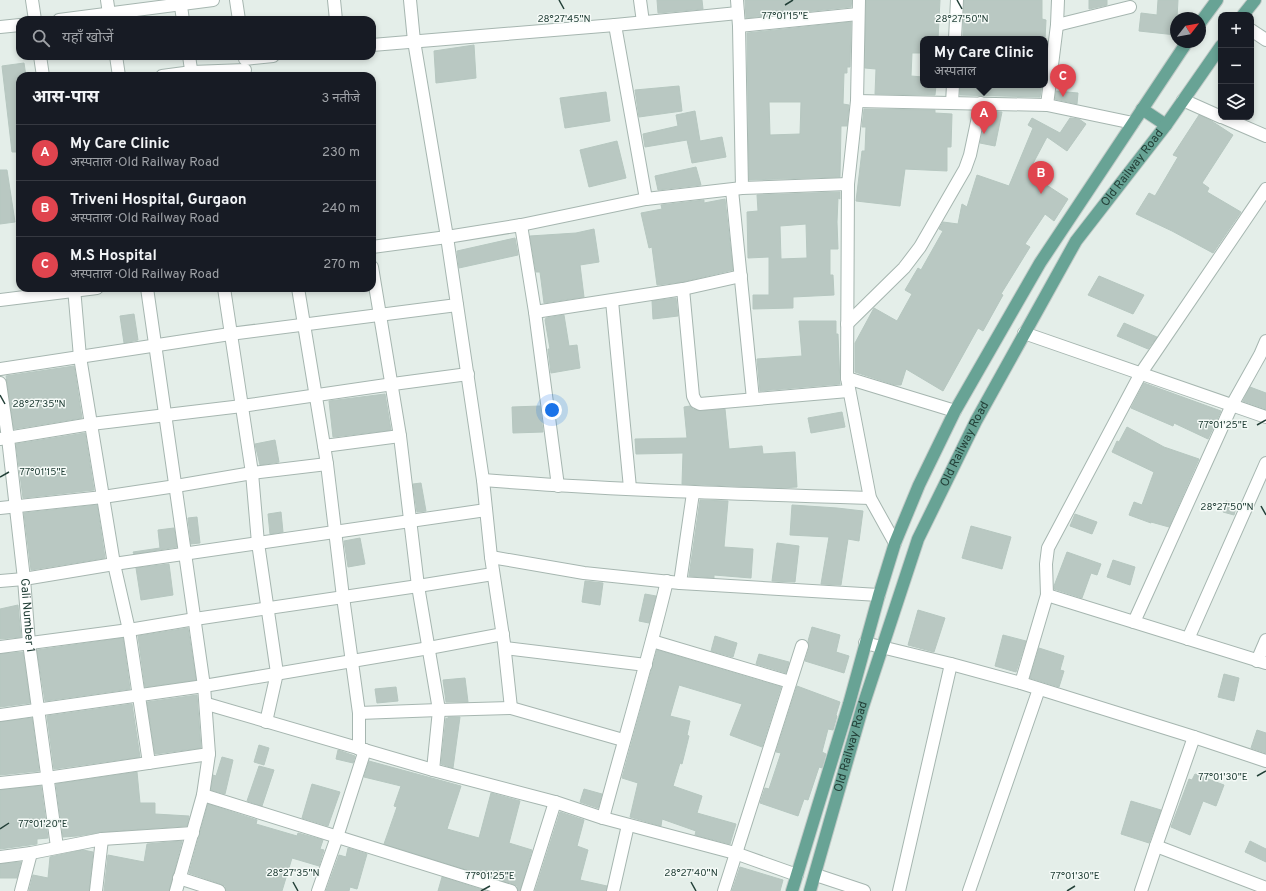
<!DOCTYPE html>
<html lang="hi">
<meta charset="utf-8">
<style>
body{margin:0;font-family:Overpass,"Noto Sans Devanagari",sans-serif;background:#20242c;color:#f1f3f6}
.controls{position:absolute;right:12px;top:12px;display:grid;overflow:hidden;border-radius:8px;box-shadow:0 2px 6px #0003}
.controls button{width:36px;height:36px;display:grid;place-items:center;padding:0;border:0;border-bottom:1px solid #363941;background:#171b24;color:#f1f3f6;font:20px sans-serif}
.compass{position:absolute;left:1170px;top:12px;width:36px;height:36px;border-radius:50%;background:#171b24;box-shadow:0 2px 6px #0003;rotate:59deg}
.you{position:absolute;left:552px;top:410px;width:14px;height:14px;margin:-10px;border:3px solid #fff;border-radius:50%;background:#1a73e8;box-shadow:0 0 0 6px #1a73e833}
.badge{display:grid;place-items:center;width:26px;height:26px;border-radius:50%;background:#2563eb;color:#fff;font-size:13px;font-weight:700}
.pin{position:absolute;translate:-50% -33px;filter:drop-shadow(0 1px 2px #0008)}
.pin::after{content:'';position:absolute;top:21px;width:14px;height:12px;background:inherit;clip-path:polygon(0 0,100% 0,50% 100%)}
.popup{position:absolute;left:920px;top:36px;width:128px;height:52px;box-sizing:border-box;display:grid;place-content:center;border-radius:8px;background:#171b24;filter:drop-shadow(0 1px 3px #0005);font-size:13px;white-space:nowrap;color:#9ea1a6}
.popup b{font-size:15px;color:#f1f3f6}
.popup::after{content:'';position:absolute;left:50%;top:100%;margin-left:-8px;border:8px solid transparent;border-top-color:#171b24}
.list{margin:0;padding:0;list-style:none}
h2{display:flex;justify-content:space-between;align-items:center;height:52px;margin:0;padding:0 16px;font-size:17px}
h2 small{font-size:13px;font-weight:400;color:#9ea1a6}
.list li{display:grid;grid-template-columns:26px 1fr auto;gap:12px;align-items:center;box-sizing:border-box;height:56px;padding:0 16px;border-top:1px solid #363941}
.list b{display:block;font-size:15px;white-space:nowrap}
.list p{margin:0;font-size:13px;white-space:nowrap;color:#9ea1a6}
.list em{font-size:13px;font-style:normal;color:#9ea1a6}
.icon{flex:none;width:22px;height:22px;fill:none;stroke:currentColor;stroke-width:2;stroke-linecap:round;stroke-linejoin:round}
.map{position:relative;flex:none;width:1266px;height:891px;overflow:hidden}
.search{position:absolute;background:#171b24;box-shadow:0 2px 6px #0003;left:16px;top:16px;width:360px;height:44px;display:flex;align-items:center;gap:10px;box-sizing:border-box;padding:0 14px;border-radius:12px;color:#9ea1a6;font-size:15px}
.panel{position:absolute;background:#171b24;box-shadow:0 2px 6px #0003;left:16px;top:72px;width:360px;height:220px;border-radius:12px}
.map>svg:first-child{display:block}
</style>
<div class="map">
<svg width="1266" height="891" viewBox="0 0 1266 891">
<rect width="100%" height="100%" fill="#e4eee9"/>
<!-- building -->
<path fill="#b9c8c2" stroke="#b6c7c0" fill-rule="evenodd" d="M657,0H702L703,9L658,13Z
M745,0H852L851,7L746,18Z
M866,0H940L938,39H923V53H912L911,76L923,77V85H936L935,95L875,94L876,69L865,68Z
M964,0H1042V19L1046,20L1045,39H963Z
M1089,0H1107V5L1089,9Z
M1158,0H1178L1177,18H1176V35L1139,31L1141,13L1157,15Z
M851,22L850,67H847V73H844L843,104L849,105L847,126H841L840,177L749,180L747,33ZM769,102H801L800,134L770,135Z
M474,45L476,78L436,83L434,51Z
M24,63L26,76H20V152H12L2,66Z
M960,85H1042L1040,97L960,95Z
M679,86L682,111L639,117L635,90Z
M1056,91L1078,93L1077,104L1055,99Z
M606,92L610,121L565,128L560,98Z
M864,109L935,110V113L952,114L951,147H947V171L905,169L900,206L856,201L862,151H865L866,127H862Z
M695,111L700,141L722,137L726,157L692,163L687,140L645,147L643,134L678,126L676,115Z
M987,111L1002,112L995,146L980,143Z
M1199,115L1210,120L1233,135L1202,183L1209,188L1207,192L1241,212L1213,253L1172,231L1136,214L1149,193L1155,196L1178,157L1173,155Z
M1032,118L1060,133L1070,118L1079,119L1086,124L1067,151L1047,137L1028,173L1068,199L1054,221L1045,214L1025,244L1030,247L1001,294L1003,295L983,331L978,328L943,391L906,369L901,385H895L855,372V343L874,308L897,321L912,294L905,290L918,268L921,270L943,231L939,229L943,222L958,224L962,204L967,207L977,175L1009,186L1033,128L1028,125Z
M617,141L626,178L589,187L580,150Z
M696,167L701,185L658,190L655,176Z
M0,170H7L15,222L0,224Z
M840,192V199L838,198L837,222L838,249H830V275H833L834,295L793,297V308L753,309V295H769V257L748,258L747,212L758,211L757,195ZM806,224L807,258L781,259L780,226Z
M725,199L733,270L682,282L657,285L652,247L649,248L641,213L662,209L661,205L704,200V203Z
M594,229L599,262L580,265L584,297L544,303L540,272H536L530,236L576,233Z
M515,238L518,255L459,268L457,251Z
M1099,276L1144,295L1133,314L1088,295Z
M676,298L678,316L653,319L652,301Z
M134,314L138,340L124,343L120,316Z
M564,315L569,346L577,345L580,368L551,373L548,349H550L545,320L546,318Z
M799,321H836V334H838L840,384L760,391L757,359L802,356Z
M1124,323L1157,337L1148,349L1117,336Z
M74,366L82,418L14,429L6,376Z
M1144,383L1221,411L1208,439L1174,423L1173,426L1131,408Z
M1250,387L1266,393V409L1243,401Z
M385,394L391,430L333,437L329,401Z
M540,406L543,432L513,433L512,407Z
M690,406L693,409L700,411L725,409L729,449L762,446L763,454L795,452L797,487L781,488L682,484L683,453L636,454L635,439L687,438L684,407Z
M842,412L845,427L811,433L808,418Z
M1127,427L1164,447L1199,459L1169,527L1151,522V523L1129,515L1134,502L1142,505L1154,472L1112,452L1117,441L1119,442Z
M85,433L94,490L23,498L16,444Z
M275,440L279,462L260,465L255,444Z
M421,483L426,511L417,512L413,484Z
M700,500L728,501L724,547L753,549L751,578L714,575V578L689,576Z
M1226,501L1237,504L1234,515L1223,512Z
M97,505L105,558L31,570L24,513Z
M792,505L837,508L863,511L859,541L848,539L841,585L821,584L829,537L790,535Z
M281,512L283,532L270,534L268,514Z
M1075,514L1097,522L1092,534L1070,526Z
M197,517L200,543L191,544L188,518Z
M971,526L1011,537L1002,569L962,558Z
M174,528L177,547L134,554L133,552L160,548L158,530Z
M360,538L365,564L348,567L344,541Z
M777,543L799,546L795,582L772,581Z
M1067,552L1101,564L1097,575L1091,573L1082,598L1054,589V586Z
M1113,560L1135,567L1130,585L1107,577Z
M169,564L173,595L141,600L136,568Z
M585,581L603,583L600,605L582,602Z
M645,594L656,596L649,623L639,621Z
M18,605L21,637L0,639V609Z
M918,610L945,618L934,652L908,645Z
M812,627L840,635L836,652L849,656L844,673L805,661L809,648L808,641Z
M188,628L196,680L145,687L138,636Z
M1003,635L1026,641L1016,672L995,666Z
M715,636L737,643L733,657L711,651Z
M123,638L130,689L45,701L37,650Z
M1039,648L1064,656L1060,670L1064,671L1059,687L1030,678Z
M657,650L781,687L762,747L730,735L742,704L679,685L670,716L690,721L687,735L689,736L682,764L680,763L673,786L702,796L697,813L736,824L730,844L695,835L696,831L662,819L661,826L630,817L638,783L622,778Z
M23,652L30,703L0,707V654Z
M759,654L789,662L786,673L756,664Z
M1224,674L1239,678L1234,701L1218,697Z
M465,678L468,702H446L443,680Z
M797,686L840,702L836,715L837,716L833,730L828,729L822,752L826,754L822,768L819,767L808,800L804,799L798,816L760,803L765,788L769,789L781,753L776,752Z
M396,687L398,701L377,703L375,689Z
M197,695L201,748L155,754L147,702Z
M132,704L140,757L54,769L47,716Z
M448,717H460L453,768L441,764L446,718L448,719Z
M32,718L39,771L0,775V722Z
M1257,730L1266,733V753L1251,748Z
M259,745L269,748L264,765L254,762Z
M338,750L355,756L353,763L336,759Z
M222,757L233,760L225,794L211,790L213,775L216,776Z
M369,761L461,786L447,829L479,838L491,793L520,801L509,843L532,850L520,891H518L517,886L513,884L384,844L397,807L394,806L401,786L364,777Z
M259,766L274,770L262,806L247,801Z
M137,772L140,803H155V814L189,816L187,826L102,832L77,836L63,837L56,784Z
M1195,774L1224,785L1216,806L1203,801L1190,835L1171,827L1189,779L1192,780Z
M312,784L340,792L328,826L302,818Z
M41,786L48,838L37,839V844L0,849V790Z
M584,789L602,794L598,808L580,802Z
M1131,801L1161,810L1149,843L1121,834Z
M208,804L257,820L256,824L297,836L298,833L323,840L320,849L324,850L319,866L292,858L282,891H226L225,886L221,884L189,873Z
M560,812L584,820L577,846L588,850L580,880L607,886L606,891H535Z
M182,841L169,891H104L108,855L144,862L147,844Z
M1250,841L1266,849V862L1245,852Z
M348,848L367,854L357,889L350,887L349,891H326L339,855L346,857Z
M83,850L93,852L89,891H29L33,875L48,878L50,857Z
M21,862L17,878H0V864Z
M740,867L783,880L780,891H732Z
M442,877L486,891H438Z"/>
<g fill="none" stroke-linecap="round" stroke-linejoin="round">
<defs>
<g id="minor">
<path d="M32,0L35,20"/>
<path d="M107,0L110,20"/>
<path d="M180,0L183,20"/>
<path d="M236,0L239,20"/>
<path d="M334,0L336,20"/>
<path d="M410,0L414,41L447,237L483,480L491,557L504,643L511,708"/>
<path d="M640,0L643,22"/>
<path d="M737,0L739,26L742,188"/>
<path d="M859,0L857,101L848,184L847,378L870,498L895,543"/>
<path d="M59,20L213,0"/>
<path d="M615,25L646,199"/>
<path d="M1057,25L1130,7"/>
<path d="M739,26L858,14"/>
<path d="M0,27L20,25"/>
<path d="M1251,30L1266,40"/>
<path d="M955,39L957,0"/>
<path d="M372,45L615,25L738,13"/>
<path d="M40,56L43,76"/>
<path d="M116,56L119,76"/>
<path d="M189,56L192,76"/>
<path d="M245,59L273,56"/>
<path d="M162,76L192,72L245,70"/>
<path d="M1183,100L1221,117"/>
<path d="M857,101L1047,105L1133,123"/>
<path d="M952,103L953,85"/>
<path d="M1047,105L1057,25L1058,0"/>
<path d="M1222,117L1266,136"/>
<path d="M732,190L753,399"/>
<path d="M521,225L535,312L558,486"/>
<path d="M372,247L447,237L521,225L646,199L742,188L848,184"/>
<path d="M372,267L400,436L418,586L439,710L433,770"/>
<path d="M74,288L80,357L114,564L129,630L149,763"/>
<path d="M147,288L204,686L209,754L203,795L176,891"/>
<path d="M224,288L252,473L258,543L277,673L266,722"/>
<path d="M298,288L327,464L343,597L359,713V749"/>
<path d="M683,289L693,396L696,402L700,404L848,391"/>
<path d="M0,300L97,288"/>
<path d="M612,301L630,488"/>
<path d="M535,312L683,289L741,276"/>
<path d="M847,324L904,268L920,247L965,169L970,155L981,103"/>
<path d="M1024,333L1266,417"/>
<path d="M0,369L230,334L457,305"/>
<path d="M847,378L955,411"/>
<path id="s1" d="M0,383L8,438L24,579L29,643L57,847"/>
<path d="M0,439L91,424L242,406L393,384L468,374"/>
<path d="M324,446L400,436"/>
<path d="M483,480C612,490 741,494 870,498"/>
<path d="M0,508L103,497L176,486L252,473L327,464"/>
<path d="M491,557L584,573L680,583L879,595"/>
<path d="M0,581L24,579L114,564L486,510"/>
<path d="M680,583L693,493"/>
<path d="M1047,595L1266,663"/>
<path d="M1134,622L1232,405L1260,355L1266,341"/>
<path d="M1188,639L1266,463"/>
<path d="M652,641L790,682"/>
<path d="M865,643L951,664L1021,683L1194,737L1266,761"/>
<path d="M0,647L129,630L195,619L418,586L493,574"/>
<path d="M505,648L646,665"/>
<path d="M1257,661L1266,640"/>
<path d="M1021,683L1047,595L1046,564L1048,548L1141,373L1266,189"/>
<path d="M207,704L433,770L555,802L603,818L735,853L797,875"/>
<path d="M359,713L439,710L511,708L623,740"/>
<path d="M0,715L204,686L429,648L503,634"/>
<path d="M0,783L47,778L209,754"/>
<path d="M203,795L511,891"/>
<path d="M603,818C624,739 648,661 667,581"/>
<path d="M1156,846L1266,888"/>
<path d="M0,857L31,853L102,839L193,833"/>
<path d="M816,875L864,891"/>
<path d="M179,878L219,891"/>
<path d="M21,891L31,853"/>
<path d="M96,891L102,839"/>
<path d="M318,891L337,837L365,750"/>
<path d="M527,891L555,802"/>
<path d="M613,891L628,825"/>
<path d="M724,891L802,646"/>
<path d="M899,891L951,664"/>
<path d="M969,891L1039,689"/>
<path d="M1141,891L1156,846L1194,737"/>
</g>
<g id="major">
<path d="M1243,15L1255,0"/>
<path d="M1200,23L1217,0"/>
<path d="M1142,109L1166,125"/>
<path d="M792,891L849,704L879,595L895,543L919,485L955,411L1040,263L1187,42"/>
<path id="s2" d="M810,891L862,709L918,539L976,421L1076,241L1166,125L1221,46"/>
</g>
</defs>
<!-- minor casing -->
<use href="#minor" stroke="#a6b6b0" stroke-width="14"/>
<!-- major casing -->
<use href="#major" stroke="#c1cac7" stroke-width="14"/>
<!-- minor -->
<use href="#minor" stroke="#fff" stroke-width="12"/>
<!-- major -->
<use href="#major" stroke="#68a395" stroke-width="12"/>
</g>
<!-- ticks -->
<path fill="none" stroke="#234038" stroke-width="1.5" d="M559,0L564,9M957,0L962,9M785,5L793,0M0,395L5,404M1257,425L1266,420M0,477L9,472M1261,506L1266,515M1257,776L1266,771M0,829L9,823M293,882L298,891M691,882L696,891M481,891L490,886M1067,891L1075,886"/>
<g text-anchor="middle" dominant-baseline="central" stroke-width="3" stroke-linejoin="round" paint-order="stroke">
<!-- street labels -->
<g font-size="12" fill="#234038" stroke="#f5faf7">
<text stroke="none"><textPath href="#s2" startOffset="798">Old Railway Road</textPath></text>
<text stroke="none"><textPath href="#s2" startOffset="474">Old Railway Road</textPath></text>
<text stroke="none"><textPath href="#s1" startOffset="234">Gali Number 1</textPath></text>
<text stroke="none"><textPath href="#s2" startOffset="150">Old Railway Road</textPath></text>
</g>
</g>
<g font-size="10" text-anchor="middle" fill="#234038" stroke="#f5faf7" stroke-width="3" stroke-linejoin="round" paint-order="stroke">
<text x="785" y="19">77°01'15"E</text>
<text x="564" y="22">28°27'45"N</text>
<text x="962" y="22">28°27'50"N</text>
<text x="39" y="407">28°27'35"N</text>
<text x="1223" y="428">77°01'25"E</text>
<text x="43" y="475">77°01'15"E</text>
<text x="1227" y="510">28°27'50"N</text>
<text x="1223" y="780">77°01'30"E</text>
<text x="43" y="827">77°01'20"E</text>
<text x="293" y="876">28°27'35"N</text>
<text x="691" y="876">28°27'40"N</text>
<text x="490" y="879">77°01'25"E</text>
<text x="1075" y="879">77°01'30"E</text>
</g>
</svg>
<div class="controls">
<button>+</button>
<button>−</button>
<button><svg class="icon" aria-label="layers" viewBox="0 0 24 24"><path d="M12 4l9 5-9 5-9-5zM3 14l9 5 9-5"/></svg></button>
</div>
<svg class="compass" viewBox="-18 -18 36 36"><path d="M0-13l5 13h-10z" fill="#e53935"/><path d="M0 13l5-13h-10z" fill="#9ea1a6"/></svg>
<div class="you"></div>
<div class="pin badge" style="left:984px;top:134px;background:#e0444e">A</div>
<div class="popup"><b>My Care Clinic</b>अस्पताल</div>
<div class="pin badge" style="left:1041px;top:194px;background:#e0444e">B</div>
<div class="pin badge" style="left:1063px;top:97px;background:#e0444e">C</div>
<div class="search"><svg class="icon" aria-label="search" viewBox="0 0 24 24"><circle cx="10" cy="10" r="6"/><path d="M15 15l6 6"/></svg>यहाँ खोजें</div>
<section class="panel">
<h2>आस-पास<small>3 नतीजे</small></h2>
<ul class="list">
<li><span class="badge" style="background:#e0444e">A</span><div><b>My Care Clinic</b><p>अस्पताल · Old Railway Road</p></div><em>230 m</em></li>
<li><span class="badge" style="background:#e0444e">B</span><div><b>Triveni Hospital, Gurgaon</b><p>अस्पताल · Old Railway Road</p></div><em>240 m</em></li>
<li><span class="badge" style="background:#e0444e">C</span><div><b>M.S Hospital</b><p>अस्पताल · Old Railway Road</p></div><em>270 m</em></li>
</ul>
</section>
</div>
